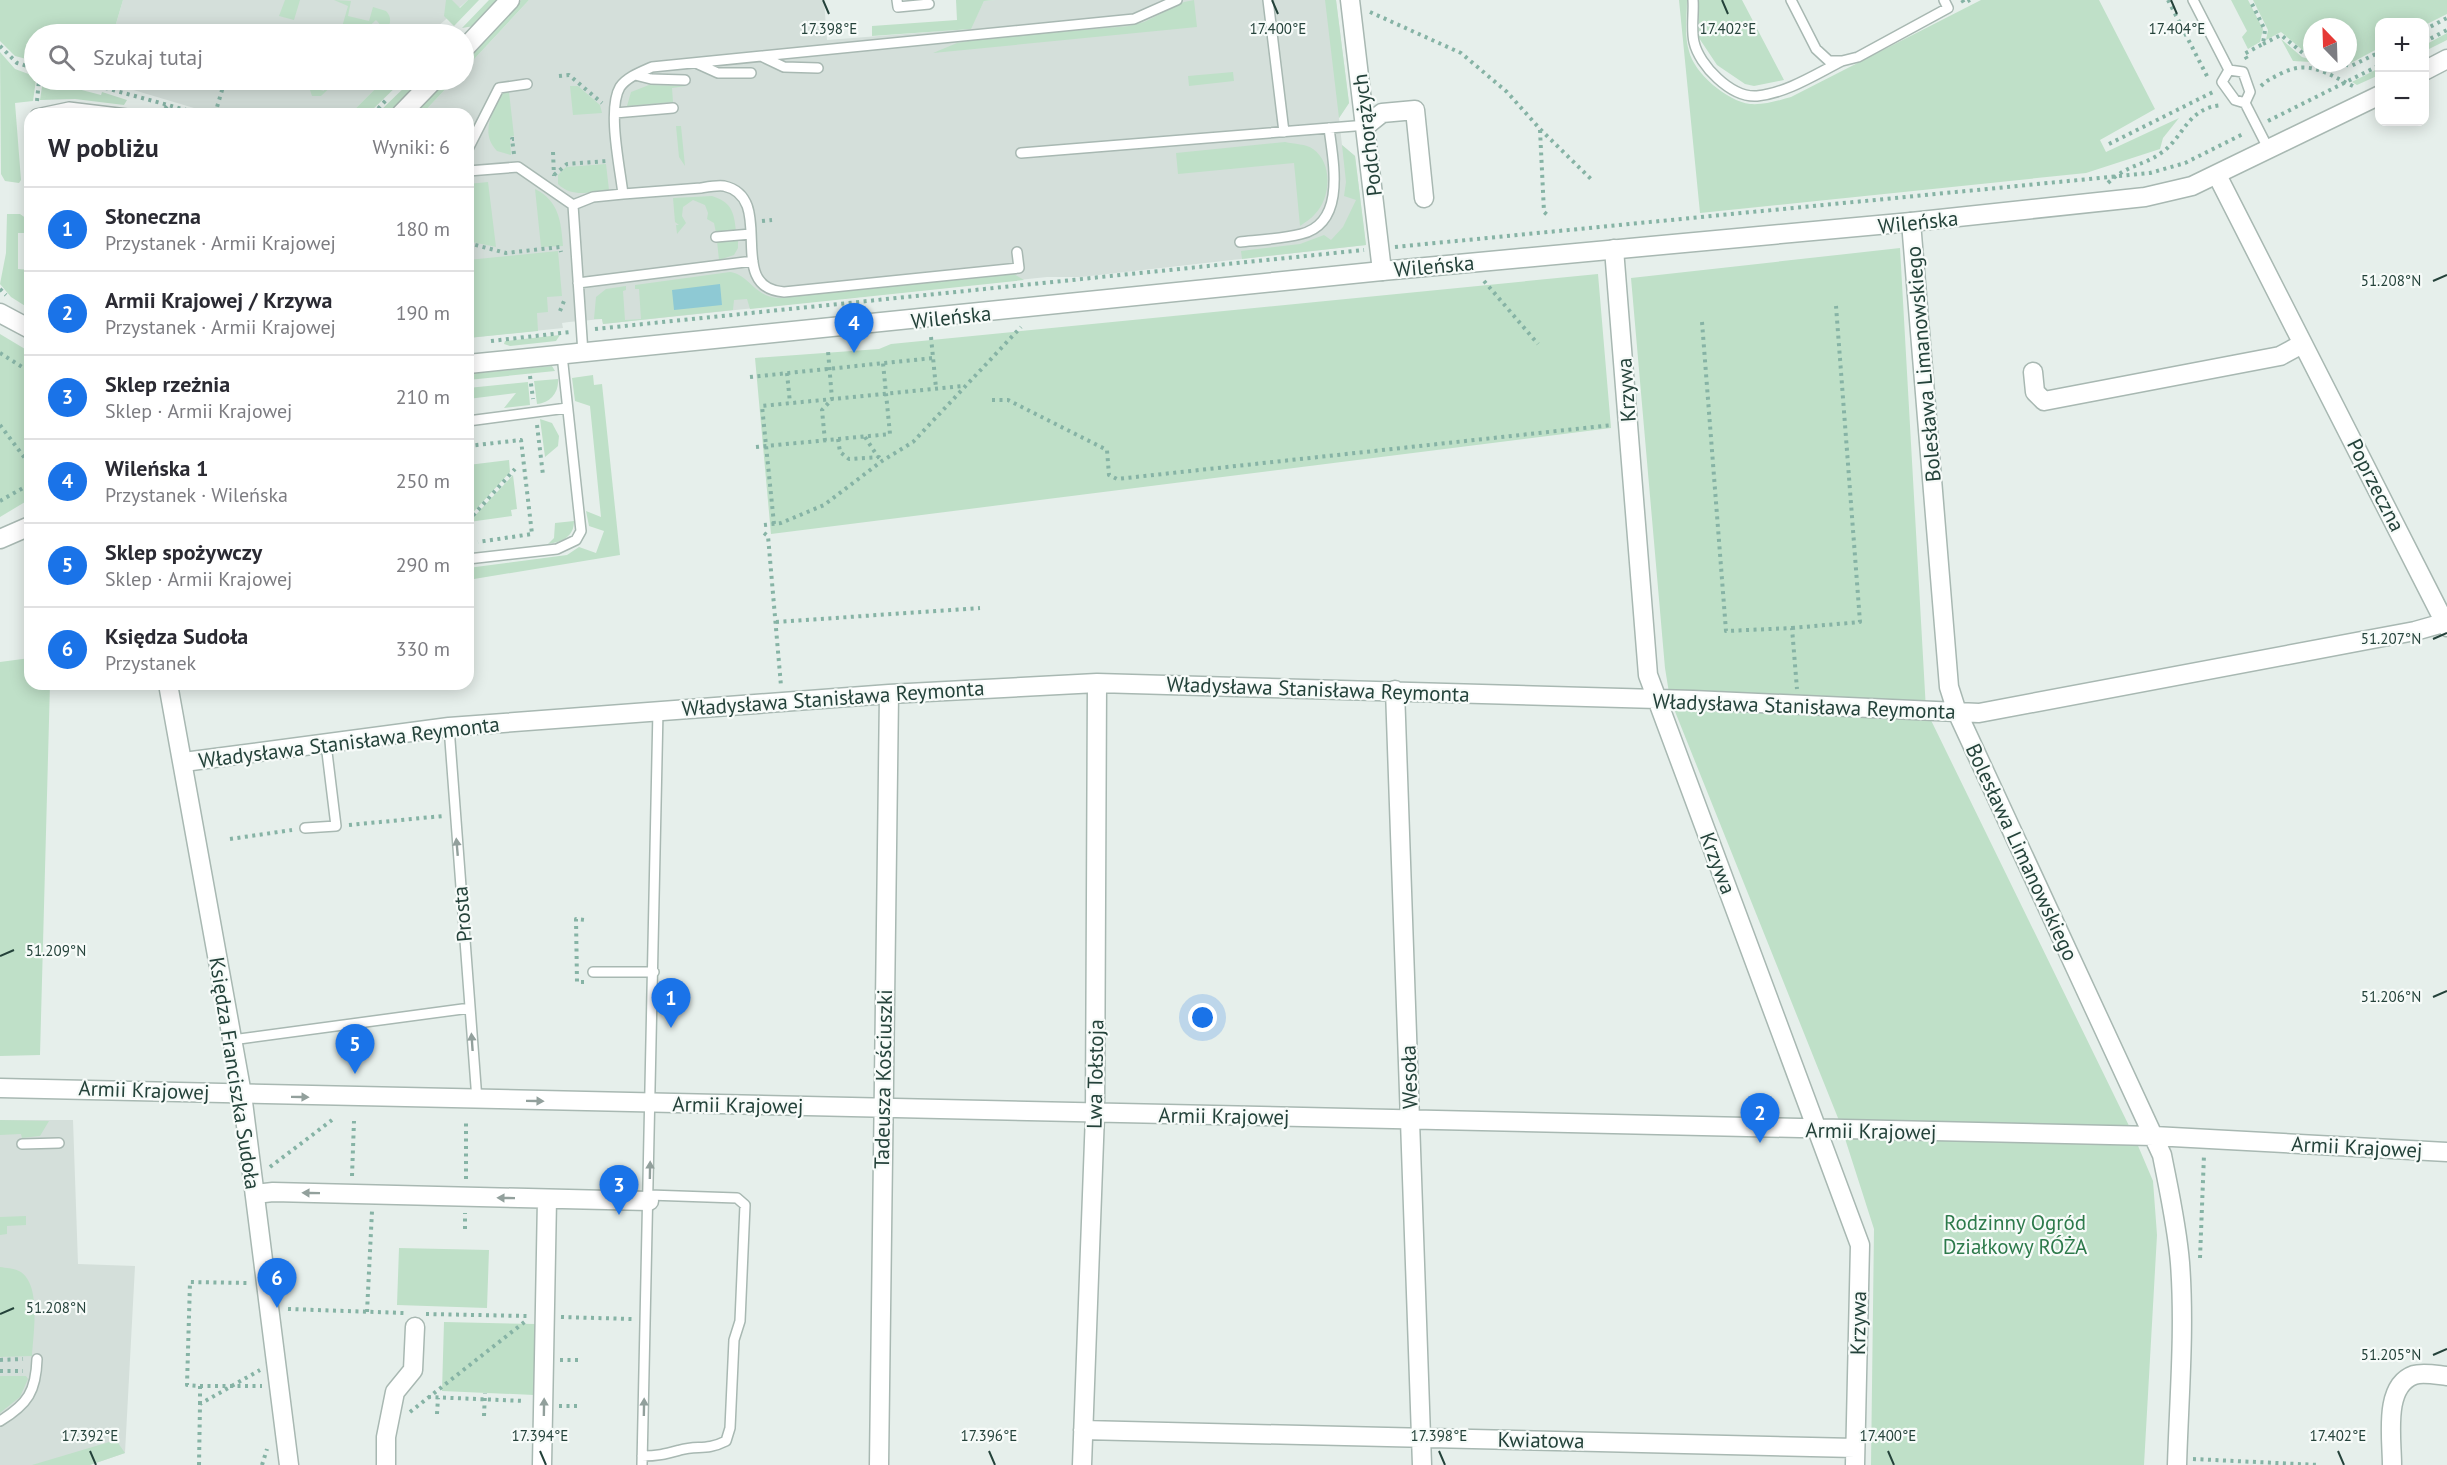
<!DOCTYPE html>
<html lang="pl">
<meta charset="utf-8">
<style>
body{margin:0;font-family:"PT Sans",sans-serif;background:#f2f2f3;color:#2b2b33}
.controls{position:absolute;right:18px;top:18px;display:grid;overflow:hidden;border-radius:12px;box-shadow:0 3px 15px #0003}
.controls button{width:54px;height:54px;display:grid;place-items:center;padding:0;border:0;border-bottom:2px solid #e1e1e2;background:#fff;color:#2b2b33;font:30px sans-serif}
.compass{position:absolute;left:2303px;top:18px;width:54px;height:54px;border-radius:50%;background:#fff;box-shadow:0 3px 15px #0003;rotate:337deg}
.you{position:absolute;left:1203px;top:1018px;width:21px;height:21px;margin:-15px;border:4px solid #fff;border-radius:50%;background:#1a73e8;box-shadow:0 0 0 9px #1a73e833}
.badge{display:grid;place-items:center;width:39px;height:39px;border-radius:50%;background:#1a73e8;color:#fff;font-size:20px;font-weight:700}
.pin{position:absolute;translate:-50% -50px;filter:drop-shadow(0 2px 3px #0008)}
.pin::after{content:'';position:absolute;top:32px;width:21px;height:18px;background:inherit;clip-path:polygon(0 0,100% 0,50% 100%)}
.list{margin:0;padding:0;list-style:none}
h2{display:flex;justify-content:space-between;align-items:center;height:78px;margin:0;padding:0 24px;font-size:26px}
h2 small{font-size:20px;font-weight:400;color:#7c7c81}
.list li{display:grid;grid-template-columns:39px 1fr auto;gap:18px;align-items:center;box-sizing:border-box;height:84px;padding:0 24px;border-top:2px solid #e1e1e2}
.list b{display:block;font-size:22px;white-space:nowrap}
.list p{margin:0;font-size:20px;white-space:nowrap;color:#7c7c81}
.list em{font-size:20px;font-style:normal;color:#7c7c81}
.icon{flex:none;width:33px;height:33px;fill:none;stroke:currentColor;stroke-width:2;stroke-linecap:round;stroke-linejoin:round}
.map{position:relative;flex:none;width:2447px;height:1465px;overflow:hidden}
.search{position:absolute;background:#fff;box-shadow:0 3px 15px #0003;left:24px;top:24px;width:450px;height:66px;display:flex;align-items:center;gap:15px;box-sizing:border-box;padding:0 21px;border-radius:33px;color:#7c7c81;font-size:22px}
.panel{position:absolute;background:#fff;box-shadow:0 3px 15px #0003;left:24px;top:108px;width:450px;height:582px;border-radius:18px}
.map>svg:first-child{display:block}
</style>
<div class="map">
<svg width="2447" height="1465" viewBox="0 0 2447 1465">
<rect width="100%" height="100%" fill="#e6efeb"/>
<!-- built -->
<path fill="#d4dfda" d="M123,0H468L429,34H113Z
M529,0H824L827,40L970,29L984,1L995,0H1336L1349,103L1339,118L1342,145L1355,156L1366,245L1081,277H1047L603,324L602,319L569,322L562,323L563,328L468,338V114H422L454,80H464V70Z
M100,80H384L350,114H214Z
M0,1120H73L78,1264L135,1266L125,1453L90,1465H0Z"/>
<!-- green -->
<path fill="#bfe0c8" d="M0,0H123L113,34H34V61L15,56L0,41Z
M285,0H300L294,20L279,16Z
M334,0L351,1L348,16L369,21L373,7L386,11C392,17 391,24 386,31L376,20L361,34H340L348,6Z
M446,0H452L460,8L468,0H479L454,26L444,16Z
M489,0H498L474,26L462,28Z
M521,0H529L464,70V61Z
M956,0H995L984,1L971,29L872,36V26L957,20Z
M1194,0L1197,27L933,53L957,43L980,39L1129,26L1144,22L1184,2Z
M1325,0H1336L1349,103L1339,118Z
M1679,0H1687C1687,17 1684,35 1689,51C1694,73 1727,101 1750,104C1764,105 1777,101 1791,97L1981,0H2099L2155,109L2100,140L2106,152L2179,118L2163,138L2160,149L2086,173L1700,213Z
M1698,0H1742L1784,80L1754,86L1745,84L1717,65L1699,38Z
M2231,0H2248L2263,29L2260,42L2248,49L2242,37L2247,31Z
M2253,0H2447V14L2425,25L2424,22H2380L2379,48L2351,63L2348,62V27H2312V53L2305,52L2281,32L2266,40L2268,30Z
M2447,33V40L2425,51V45Z
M2281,39L2302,57L2312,60V62L2293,61Z
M0,52L15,69L34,76L36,80L33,101L15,103L21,180L19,183L5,181L1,174Z
M2379,68V75L2357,85L2352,82Z
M1233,72L1234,81L1189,86L1188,76Z
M43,80L101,95L102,92L127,100L124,105L75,99L40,100Z
M327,80H338L321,96H312L309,87L324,91Z
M384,80H403L368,114H350Z
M412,80H422L389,114H377Z
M445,80H454L422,114H412Z
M649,85L686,86L672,88L673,102L627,106L631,92Z
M570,86H578L600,105L602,113L573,115Z
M509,92L514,136L510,137L511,155L497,151C479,132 493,112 503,93Z
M676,126H681L685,166L679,157Z
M1285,142C1294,144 1306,144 1313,149C1333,163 1331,198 1315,214C1311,219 1305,222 1300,226L1294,163L1178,174L1176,153Z
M1342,145L1355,156L1366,245L1242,259L1241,251L1300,244L1324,235L1331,240L1343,227L1356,200L1344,196L1346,182Z
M606,164L609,190C591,192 572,198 558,184V175L566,167Z
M488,182L496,247L472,242L468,184Z
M535,189C559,201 561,221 563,246L541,247Z
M712,196C731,202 734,211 736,231L716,233L714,223L707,219L708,213L705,205L693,200L683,207L682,216L686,223L677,234L676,225H679L675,222L673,198Z
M7,214H20L30,221V233H18V269L30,270V309L11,297L0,284L6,253Z
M738,239V248L734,255L719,260L717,241Z
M1900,248L1926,710L2133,1134L2153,1181L2157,1235L2144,1465H1871L1874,1229L1840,1123L1670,699L1665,668L1631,278Z
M558,251L562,296L547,297L548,312L537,313L538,331L468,338V260Z
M730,272C750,275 754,297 779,298L1014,274L1024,280L750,309L747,299L734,300L733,310L603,324L602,319H594L596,297L606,289L626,286V290L623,291L625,320L641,319L639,289H635V285Z
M1598,274L1611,428L771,534L755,358L879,349L891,344Z
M0,334L30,352V499L0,517Z
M560,335L556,341L510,346L504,344L505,341Z
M552,366L555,371L468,380V374Z
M593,375L594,385L602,384L620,555L468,580V568L567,555L579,547L596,553L604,531L589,526L586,511L601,517L590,406L575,401L572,378Z
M558,379C559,393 550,403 537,404L534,381Z
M528,382L530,405L504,408L516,393L468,399V388Z
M540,419L552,423L559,436L558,446L545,457Z
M509,460L510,472L468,518L471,494L468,465Z
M513,475L517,509L511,510L512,516L469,522Z
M574,521C574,537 562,542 548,544L554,538L555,523Z
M30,658V684H50L40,1055L0,1056V662Z
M0,1120L49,1121L40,1136L22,1138L21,1134L0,1135Z
M26,1216V1225L7,1226V1234L0,1235V1217Z
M399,1248L489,1250L487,1308L397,1305Z
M0,1267C6,1268 13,1268 19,1271C42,1283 33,1334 32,1356L0,1357Z
M444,1322L536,1324L534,1395L442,1391Z
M0,1376H26L28,1379L20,1397L0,1413Z
M116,1440L125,1453L90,1465H32Z"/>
<!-- water -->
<path fill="#8ec9d4" d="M720,284L722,305L674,310L672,290Z"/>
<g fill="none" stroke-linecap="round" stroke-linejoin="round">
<defs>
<path id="service" d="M897,0L898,7L929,4
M1268,0L1284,132
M1693,0C1694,13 1691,29 1694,42C1699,65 1731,98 1757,96C1787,93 1816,74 1842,61
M1791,0L1816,49L1829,61H1842L1858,57L1948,8L1944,0
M2193,0L2229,70L2243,72L2250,92L2245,103
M763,57L784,67L818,68
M698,64L718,73H751
M2229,70L2222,82L2235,100L2245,103L2269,150
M635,75L651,79L685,80
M615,113L673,108
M36,114L69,107L127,114
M468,149L499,88L527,84
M1021,153L1367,125
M468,171L518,167L573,205L583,353
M623,194C649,192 675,190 701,188C707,187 717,185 724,186C778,198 723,288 784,292L1019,268L1017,252
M573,205L593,197L623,194C620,168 607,109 620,87C627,77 641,72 652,67L1134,19L1177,0
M716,237L751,234
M1240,242C1260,240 1281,239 1301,234C1347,223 1333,161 1329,128
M578,283L753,261
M468,421L567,408
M468,559L557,549L576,540L581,531L562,355
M449,727L477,1100
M305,828L336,826L326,744
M593,972H654
M232,1040L470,1008
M22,1144L59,1143
M0,1421C28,1404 36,1391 37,1359
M642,1456C658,1456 665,1454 680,1450C698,1445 706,1451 726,1441L730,1428L734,1340L740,1321L745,1205L737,1198L649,1195
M642,1465L658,710"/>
<path id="minor" d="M1350,0L1382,271
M464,49L510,0
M401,114L434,80
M1367,125L1382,113L1415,110L1424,198
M2217,175L2447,627
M1911,222L1949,687L1957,712L2162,1155C2169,1191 2177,1226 2180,1263C2185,1330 2179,1398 2177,1465
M1614,249L1648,675L1860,1245L1855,1465
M2033,372L2035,392L2044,401L2280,356L2302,344
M1395,690L1422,1465
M184,762L449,727L889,694L1097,683L1693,700L1979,713L2415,631L2447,622
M0,1088L2154,1136L2447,1152
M255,1194L273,1192L649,1201
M1083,1430L1855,1448
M386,1465V1437L395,1392L413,1370L415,1327
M542,1465L547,1199
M879,1465L889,694
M1082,1465L1095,1114L1097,683
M2392,1465C2392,1438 2383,1386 2414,1375C2423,1372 2437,1375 2447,1376"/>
<path id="tertiary" d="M2424,71L2447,59
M0,313L30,329
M468,364L1382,271L1911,222L2145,197L2192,186L2380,95
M0,539L30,526
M168,684L242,1094L289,1465"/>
</defs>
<!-- service casing -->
<use href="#service" stroke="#a8b8b2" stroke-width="12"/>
<!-- minor casing -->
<use href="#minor" stroke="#a8b8b2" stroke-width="21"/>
<!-- tertiary casing -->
<use href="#tertiary" stroke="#a8b8b2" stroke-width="21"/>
<!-- path -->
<path stroke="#86b3a5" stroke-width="4" stroke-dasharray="3 4.5" stroke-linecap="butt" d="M1962,0L1964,3L1970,0
M2168,0L2209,80
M1370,12L1461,53L1507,92L1540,129L1592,180
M2424,30L2447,18
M239,34L241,26L266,33
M2424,42L2447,30
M2263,44L2281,35L2304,54L2312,56
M0,46L17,63L34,68
M2247,59L2244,54L2263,44L2265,30L2250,0
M2338,63L2351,66L2380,52
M559,76L569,75L602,103
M76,80L201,114
M2261,86C2267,80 2274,77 2282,73C2310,59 2329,75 2355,87
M37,101L39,80
M160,114L168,105
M215,114L225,80
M373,114L387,99
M2268,121L2380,65
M1540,130L1544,212L1550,217
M2109,144L2213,92
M553,152L554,176
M514,154L512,139H514
M554,175L567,164L607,161
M2108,183C2128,164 2143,166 2161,153C2184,138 2186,108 2222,105
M762,221L772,220
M468,243L506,253L560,247L561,252
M1395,247L2150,173L2185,163L2245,133
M1484,281L1538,344
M0,289L6,295
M560,311L564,301
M1702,322L1726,631L1792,628L1797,689
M595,329L1364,250
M931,337L936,388
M491,341L570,332
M0,353L30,372
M787,373L790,403
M530,376L533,399
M750,377L933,358
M992,400H1008L1107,450L1109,475L1117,479L1612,425
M0,425L30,465
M537,425L543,475
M865,437L878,457
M838,439L840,452L849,459L879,457L882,461
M825,441L822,410L832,399L828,351
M468,446L521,440L532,534L478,542
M756,447L890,434L883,363
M0,501L30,484
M468,521L515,469
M774,524L762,406L963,386
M764,525L781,523L824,505L882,461L913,442L1021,327
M764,533L768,536L781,686
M776,622L980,608
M1792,628L1860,622L1836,306
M349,825L443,816
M230,839L292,830
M584,982H577L576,919L585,920
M270,1167L332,1120
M352,1176L354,1121
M466,1179V1123
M465,1229V1213
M2200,1258L2204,1155
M288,1309L404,1313
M367,1312L372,1211
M426,1314L527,1316
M561,1317L632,1319
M0,1360L23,1359
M560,1360H578
M0,1371H23
M200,1386H262
M428,1397L525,1401
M200,1404V1386L187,1385L190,1282L248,1283
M559,1406H577
M410,1412L527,1320
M437,1414L438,1398
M484,1416L485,1393
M2193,1459L2319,1465
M199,1465L200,1404L260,1370
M262,1465L267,1449"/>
<!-- service -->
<use href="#service" stroke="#fff" stroke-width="9"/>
<!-- minor -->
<use href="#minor" stroke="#fff" stroke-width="18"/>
<!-- tertiary -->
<use href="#tertiary" stroke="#fff" stroke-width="18"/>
</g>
<!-- one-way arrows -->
<defs><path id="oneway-solid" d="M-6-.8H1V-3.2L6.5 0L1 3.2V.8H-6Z" transform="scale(1.5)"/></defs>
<g fill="#92a09c">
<use href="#oneway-solid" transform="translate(457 847) rotate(-95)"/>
<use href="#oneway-solid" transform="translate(472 1042) rotate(-94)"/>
<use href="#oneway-solid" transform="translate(300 1097) rotate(1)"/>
<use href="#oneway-solid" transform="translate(535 1101) rotate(1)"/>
<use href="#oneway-solid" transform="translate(650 1170) rotate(-89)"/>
<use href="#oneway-solid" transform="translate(311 1193) rotate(-179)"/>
<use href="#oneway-solid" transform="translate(506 1198) rotate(-179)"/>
<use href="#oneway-solid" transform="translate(544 1407) rotate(-89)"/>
<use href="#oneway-solid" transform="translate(644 1407) rotate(-89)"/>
</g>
<!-- ticks -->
<path fill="none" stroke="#24423a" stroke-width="2" d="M823,0L829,14M1272,0L1278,14M1722,0L1728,14M2171,0L2177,14M2433,281L2447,275M2433,639L2447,633M0,956L14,950M2433,997L2447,991M0,1314L14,1308M2433,1355L2447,1349M90,1451L96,1465M540,1451L546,1465M989,1451L995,1465M1439,1451L1445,1465M1888,1451L1894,1465M2338,1451L2344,1465"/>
<g text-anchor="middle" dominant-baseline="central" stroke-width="4.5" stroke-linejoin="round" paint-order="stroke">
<!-- street labels -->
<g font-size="21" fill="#24423a" stroke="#f7fbf9">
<text transform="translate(1367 135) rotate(-97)">Podchorążych</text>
<text transform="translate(1918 222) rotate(-6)">Wileńska</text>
<text transform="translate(1434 266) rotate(-5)">Wileńska</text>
<text transform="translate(951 317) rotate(-6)">Wileńska</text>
<text transform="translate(1923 364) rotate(-95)">Bolesława Limanowskiego</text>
<text transform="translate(1626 390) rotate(-94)">Krzywa</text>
<text transform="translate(2376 485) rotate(63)">Poprzeczna</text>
<text transform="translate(1318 689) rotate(2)">Władysława Stanisława Reymonta</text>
<text transform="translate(833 698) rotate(-4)">Władysława Stanisława Reymonta</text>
<text transform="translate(1804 706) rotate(2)">Władysława Stanisława Reymonta</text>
<text transform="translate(349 742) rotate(-7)">Władysława Stanisława Reymonta</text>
<text transform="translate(2022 852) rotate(65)">Bolesława Limanowskiego</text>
<text transform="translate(1718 863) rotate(69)">Krzywa</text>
<text transform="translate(462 914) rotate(-95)">Prosta</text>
<text transform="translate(235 1073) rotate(81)">Księdza Franciszka Sudoła</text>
<text transform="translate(1095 1074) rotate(-89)">Lwa Tołstoja</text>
<text transform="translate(1409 1077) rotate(-92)">Wesoła</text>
<text transform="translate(883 1079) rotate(-89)">Tadeusza Kościuszki</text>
<text transform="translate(144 1090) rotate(2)">Armii Krajowej</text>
<text transform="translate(738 1105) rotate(1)">Armii Krajowej</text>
<text transform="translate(1224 1116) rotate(1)">Armii Krajowej</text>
<text transform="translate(1871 1131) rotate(1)">Armii Krajowej</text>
<text transform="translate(2357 1147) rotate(3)">Armii Krajowej</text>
<text transform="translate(1858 1323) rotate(-89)">Krzywa</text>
<text transform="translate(1541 1440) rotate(1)">Kwiatowa</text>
</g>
<!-- park labels -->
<g font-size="21" fill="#2d7a4b" stroke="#f7fbf9">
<text x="2015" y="1222">Rodzinny Ogród<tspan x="2015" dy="24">Działkowy RÓŻA</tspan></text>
</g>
</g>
<g font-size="15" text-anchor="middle" fill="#24423a" stroke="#f7fbf9" stroke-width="4.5" stroke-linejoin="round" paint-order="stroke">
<text x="829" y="34">17.398°E</text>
<text x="1278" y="34">17.400°E</text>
<text x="1728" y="34">17.402°E</text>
<text x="2177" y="34">17.404°E</text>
<text x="2391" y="286">51.208°N</text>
<text x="2391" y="644">51.207°N</text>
<text x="56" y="956">51.209°N</text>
<text x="2391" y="1002">51.206°N</text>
<text x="56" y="1313">51.208°N</text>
<text x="2391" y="1360">51.205°N</text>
<text x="90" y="1441">17.392°E</text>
<text x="540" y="1441">17.394°E</text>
<text x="989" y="1441">17.396°E</text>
<text x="1439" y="1441">17.398°E</text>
<text x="1888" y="1441">17.400°E</text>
<text x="2338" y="1441">17.402°E</text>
</g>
</svg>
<div class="controls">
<button>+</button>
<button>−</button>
</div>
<svg class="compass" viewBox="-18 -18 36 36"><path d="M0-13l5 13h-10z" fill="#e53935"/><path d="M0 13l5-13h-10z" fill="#7c7c81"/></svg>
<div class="you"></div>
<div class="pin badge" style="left:671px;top:1028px">1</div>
<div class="pin badge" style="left:1760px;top:1143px">2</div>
<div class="pin badge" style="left:619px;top:1215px">3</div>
<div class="pin badge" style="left:854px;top:353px">4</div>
<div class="pin badge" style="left:355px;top:1074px">5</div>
<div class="pin badge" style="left:277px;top:1308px">6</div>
<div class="search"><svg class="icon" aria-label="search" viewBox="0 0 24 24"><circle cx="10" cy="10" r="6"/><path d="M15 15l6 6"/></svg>Szukaj tutaj</div>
<section class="panel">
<h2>W pobliżu<small>Wyniki: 6</small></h2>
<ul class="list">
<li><span class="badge">1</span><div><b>Słoneczna</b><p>Przystanek · Armii Krajowej</p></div><em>180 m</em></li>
<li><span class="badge">2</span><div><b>Armii Krajowej / Krzywa</b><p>Przystanek · Armii Krajowej</p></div><em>190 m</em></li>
<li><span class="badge">3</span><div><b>Sklep rzeżnia</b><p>Sklep · Armii Krajowej</p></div><em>210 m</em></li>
<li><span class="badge">4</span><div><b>Wileńska 1</b><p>Przystanek · Wileńska</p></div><em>250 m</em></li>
<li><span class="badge">5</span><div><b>Sklep spożywczy</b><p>Sklep · Armii Krajowej</p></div><em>290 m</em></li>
<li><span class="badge">6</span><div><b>Księdza Sudoła</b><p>Przystanek</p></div><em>330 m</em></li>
</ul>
</section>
</div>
